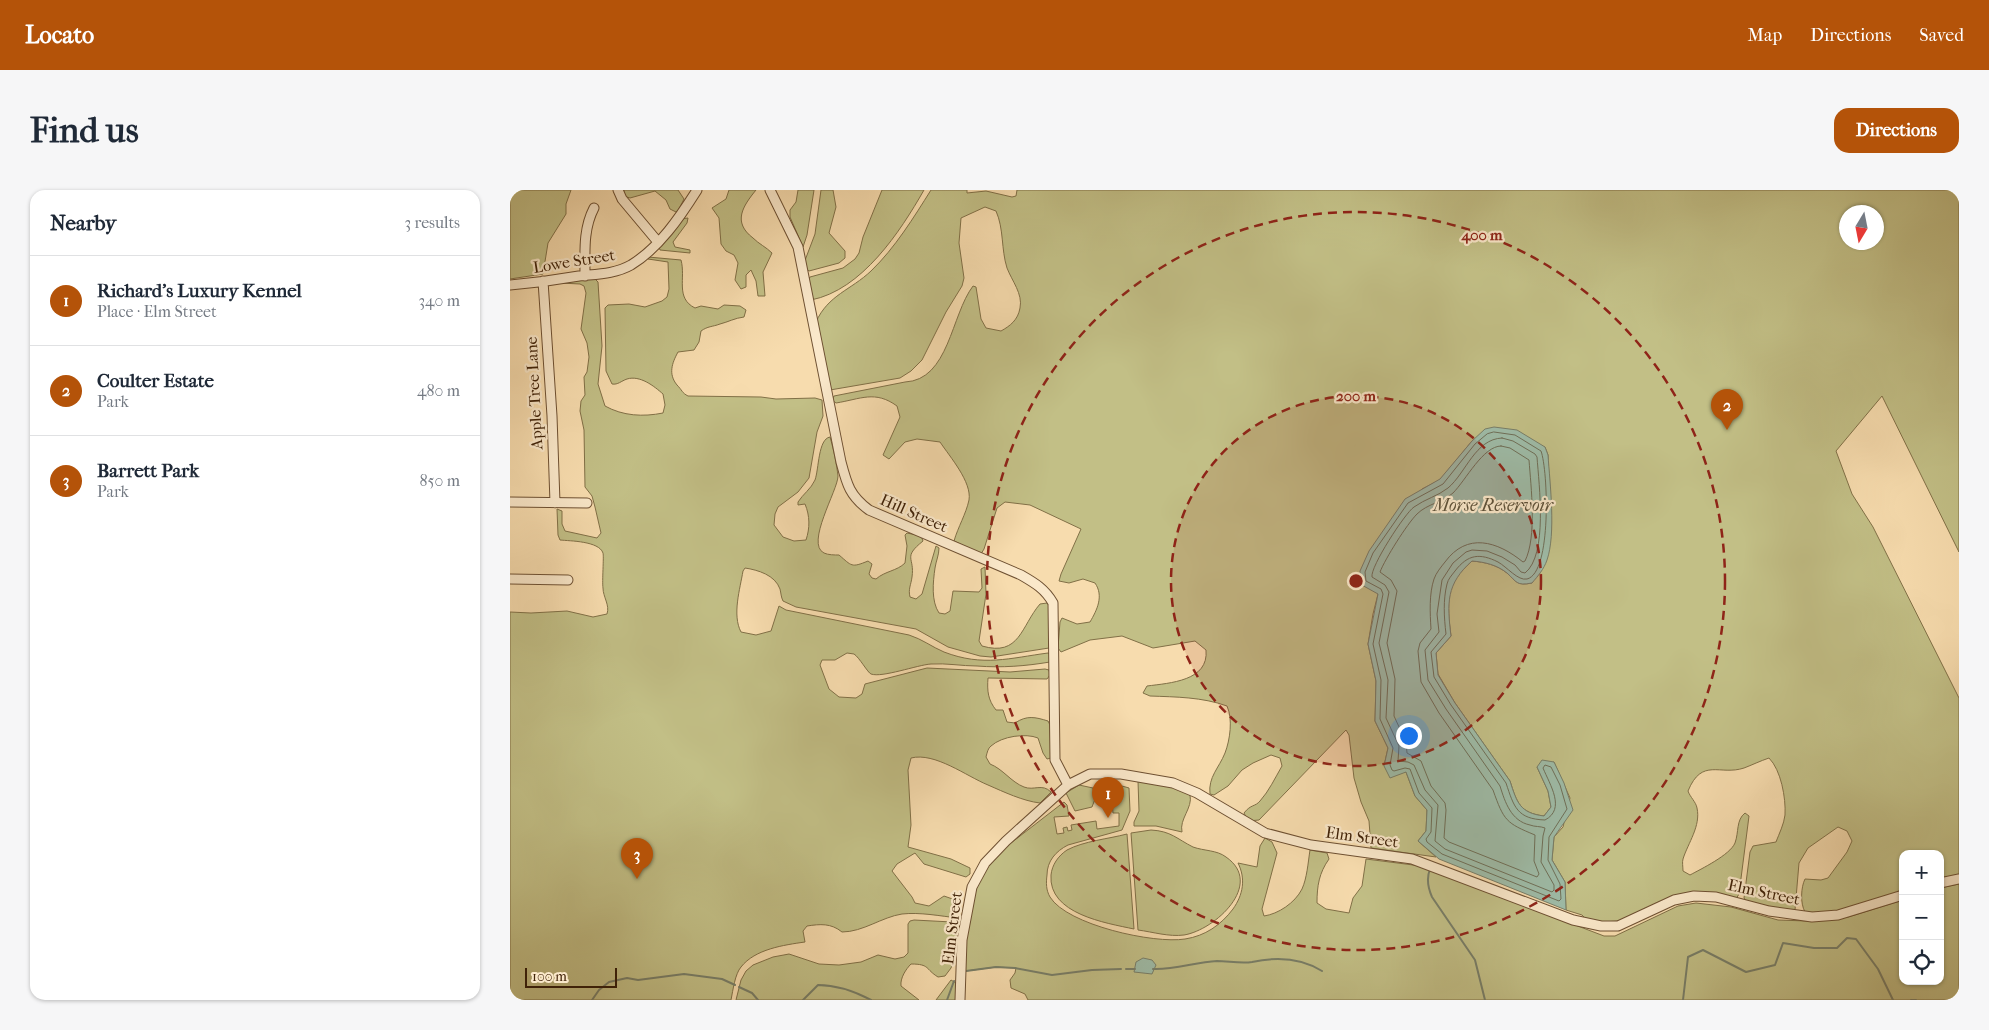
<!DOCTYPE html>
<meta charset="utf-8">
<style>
body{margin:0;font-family:"IM FELL French Canon",serif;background:#f6f6f7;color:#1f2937}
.controls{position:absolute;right:15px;bottom:15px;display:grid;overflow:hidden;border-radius:10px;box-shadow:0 1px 4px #0004}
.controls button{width:45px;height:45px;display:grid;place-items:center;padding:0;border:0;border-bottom:1px solid #e0e1e3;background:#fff;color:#1f2937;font:25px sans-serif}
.compass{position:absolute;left:1329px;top:15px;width:45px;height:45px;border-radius:50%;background:#fff;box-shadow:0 1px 4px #0004;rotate:190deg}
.scale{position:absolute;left:15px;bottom:12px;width:92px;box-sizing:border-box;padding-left:5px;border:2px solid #402208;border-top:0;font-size:14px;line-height:18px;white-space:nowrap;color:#402208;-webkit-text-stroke:4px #fae8ca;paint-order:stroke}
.you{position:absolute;left:898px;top:545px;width:18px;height:18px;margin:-12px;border:4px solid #fff;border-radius:50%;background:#1a73e8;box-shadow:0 0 0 8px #1a73e833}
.badge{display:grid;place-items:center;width:32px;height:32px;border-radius:50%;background:#b45309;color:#fff;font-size:16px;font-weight:700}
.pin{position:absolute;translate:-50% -41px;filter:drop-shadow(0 1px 2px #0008)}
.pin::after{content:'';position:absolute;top:26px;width:18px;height:15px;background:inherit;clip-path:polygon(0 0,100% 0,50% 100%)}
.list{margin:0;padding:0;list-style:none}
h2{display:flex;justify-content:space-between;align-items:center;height:65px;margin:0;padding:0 20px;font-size:21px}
h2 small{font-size:16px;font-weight:400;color:#747a83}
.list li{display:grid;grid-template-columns:32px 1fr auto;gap:15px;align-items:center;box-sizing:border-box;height:90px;padding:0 20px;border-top:1px solid #e0e1e3}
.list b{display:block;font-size:19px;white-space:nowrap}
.list p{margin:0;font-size:16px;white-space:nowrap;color:#747a83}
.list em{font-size:16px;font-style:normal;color:#747a83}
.icon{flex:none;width:28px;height:28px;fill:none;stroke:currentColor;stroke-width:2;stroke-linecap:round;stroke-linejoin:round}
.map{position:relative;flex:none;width:1449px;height:810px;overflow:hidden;border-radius:15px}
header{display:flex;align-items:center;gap:30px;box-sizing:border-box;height:70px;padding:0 25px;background:#b45309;color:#fff}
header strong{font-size:24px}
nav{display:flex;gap:28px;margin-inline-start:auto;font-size:18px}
.intro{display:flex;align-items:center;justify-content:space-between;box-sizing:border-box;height:120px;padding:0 30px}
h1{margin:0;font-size:35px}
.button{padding:12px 22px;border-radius:15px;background:#b45309;color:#fff;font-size:18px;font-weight:700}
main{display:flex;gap:30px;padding:0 30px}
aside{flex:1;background:#fff;border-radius:15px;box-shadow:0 1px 4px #0004}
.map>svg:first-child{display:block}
</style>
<header>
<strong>Locato</strong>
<nav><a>Map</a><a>Directions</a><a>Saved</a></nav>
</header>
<div class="intro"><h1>Find us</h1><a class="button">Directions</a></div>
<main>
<aside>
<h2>Nearby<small>3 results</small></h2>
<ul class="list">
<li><span class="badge">1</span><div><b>Richard's Luxury Kennel</b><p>Place · Elm Street</p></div><em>340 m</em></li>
<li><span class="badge">2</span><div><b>Coulter Estate</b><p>Park</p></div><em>480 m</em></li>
<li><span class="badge">3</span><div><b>Barrett Park</b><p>Park</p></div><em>850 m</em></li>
</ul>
</aside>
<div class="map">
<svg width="1449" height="810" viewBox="0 0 1449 810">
<rect width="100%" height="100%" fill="#f7dcae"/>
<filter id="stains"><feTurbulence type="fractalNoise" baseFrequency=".004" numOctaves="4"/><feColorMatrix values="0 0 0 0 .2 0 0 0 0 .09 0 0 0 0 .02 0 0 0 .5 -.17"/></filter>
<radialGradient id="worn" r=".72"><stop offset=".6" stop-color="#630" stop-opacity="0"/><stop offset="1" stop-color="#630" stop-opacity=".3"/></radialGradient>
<!-- green -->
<path fill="#c2bf86" stroke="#817047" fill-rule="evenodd" d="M0,0H61L56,14V24L38,53L33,84L0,89Z
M114,0H168L174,9L169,19L166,22L160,19L156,10L145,1L120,8L114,6Z
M219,0H246C233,16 222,32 243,48C249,54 256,57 262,63L253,82L255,106H248L246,91L241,80L236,85V97L231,99L225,90L228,73L224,65L216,61L211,54L209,28L202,18L216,9Z
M288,0H304L297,45L293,57L280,27V20L286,12Z
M311,0H323L326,17L319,43L335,61V68L329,73L299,81L295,78L294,73L305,44Z
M372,0H414C390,42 352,100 301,110L298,90L300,87L333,78L345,69L349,63L353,47Z
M421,0H457V3L476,1L502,7L506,6L507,0H1449V362L1372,206L1326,261L1342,304L1363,337L1449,508V685L1430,691V664H1393V702C1363,711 1326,728 1295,722C1290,713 1291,697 1295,689L1311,690L1318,688L1337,662L1342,651L1337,641L1328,637L1298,658L1289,673L1285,720L1278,721L1236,711L1234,708L1240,662L1243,656L1266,652C1269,644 1274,634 1275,625C1276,608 1271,580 1259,568C1250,571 1242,575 1234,578C1210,586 1192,567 1178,601C1180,607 1186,612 1187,618C1191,636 1178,653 1173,669C1172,672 1173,677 1173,681L1180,685C1191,679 1220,665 1225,653C1229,642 1226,630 1235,623L1239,626L1229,704L1226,709L1181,703L1109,731L1092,732L1077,730L1072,725L1056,720L1055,692L1042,670L1044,647L1053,637L1060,608L1044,572L1027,577L1038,601L1041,617L1034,626C1010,623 1007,613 1000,591L945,513L928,484L926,463L941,446C939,431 936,406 943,393C947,384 955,378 962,371C975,372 987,375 997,383C1007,392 1007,396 1022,393L1041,343L1038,265L1035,257L962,251L930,290L912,299L868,404L863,424L858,454L866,491L865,531L878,558L874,576L896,582L905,606L917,620L916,641L908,651L926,667L861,658L859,631L851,612L844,588L839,545L836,540L749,630L738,631L734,623C741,614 745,617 750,611C759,601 765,588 772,576L770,568L761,565L743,573L732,580L718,596L704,605L700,604C698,587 709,578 715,563C720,550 723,529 717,516C692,507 666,507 640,506L633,503L637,496C660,493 699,491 696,460L685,451L643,458L612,446L580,450L551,462L548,458L550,432L552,428L567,434L580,432C587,420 594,406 585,393L573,389L559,393L549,391L551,384L571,339L520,315L495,312L487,318L474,359L471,364L444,351C448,337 456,324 459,310C462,292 440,267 430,252L407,249L395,252L379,269L373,265L390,227L387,216C365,200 351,209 326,213L322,210L324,206L395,192C439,190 441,125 463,96L466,97L471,129L476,138L491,141C500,136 508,130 510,118C513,104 502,91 497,78C491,59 494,39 486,21L475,17L451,28L449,53L454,88L452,96L436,122L412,170L401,181L390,188L320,200L306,132C318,105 341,100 361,81C385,58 404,27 421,0ZM1336,22H1366V52H1336Z
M178,28L177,33L163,52L165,57L180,60V63L150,60L149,57L166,39L171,29Z
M138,67L171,70C176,88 165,108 185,118L191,116L208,119L214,115L230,116L236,120L234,127C225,128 218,132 210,134C202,137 198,136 191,141L189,152L184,160L168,162C162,173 158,184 167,195C172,200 172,203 178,206L251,207L266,209L305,208L312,210L313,226L307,242L299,288L288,302L268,317L265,324L264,335L273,347L284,351L296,350C300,338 300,326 295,314L288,315V312C293,304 301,299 305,290C309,279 308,249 320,247C323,257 327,276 328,286C328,300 295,354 314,363C318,365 325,365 329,365C342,376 341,378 358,371L362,374L359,384L362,388L366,389C375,381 387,381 395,373L397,356L395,345L397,343L411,346L413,351C392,368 405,367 402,387C401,395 398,399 400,407L406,409L412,404L426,356L429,358C429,365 426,371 425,378C423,392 421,411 429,423L435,424L440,421L443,401L469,402L472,398L471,379L475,377L476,404L469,451L472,456C510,467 511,436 530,414L537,413L540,417L539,458L481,467L470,466L438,457L406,439L286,417L273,411C271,407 271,403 270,399C265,385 248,380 235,378L233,381C230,399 222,425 231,442L246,445L261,441L269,416L276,420L399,445C412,449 422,457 434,462C473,477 500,468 538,463L540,464V472C516,476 492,478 467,476C452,476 436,473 421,474C407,475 372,488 361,484C358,483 349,467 344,464L337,463L325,470H312L310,475L319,499L329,507L346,508L352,504L355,494L417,478L500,482L535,479L539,480L540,485L537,489L478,488C477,501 478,510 486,520H493L497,532L505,533C517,525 525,527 538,531L540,535L541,568L537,569L533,563L528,548C516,543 492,546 481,556C478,558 477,563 476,567L480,574C493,579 501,592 514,597C524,601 532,593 541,602L530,613C513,611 494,602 478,595C456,586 425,562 401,568L398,580L401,635L398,657L441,669L460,678V684L456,687L414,674L405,663L387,674L382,681L402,707L405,713L419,716L434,706L451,712L448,728C430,726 410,722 392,724C372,727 353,742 332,742C321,733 310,734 297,736L293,741L295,752C274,755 245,759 231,777C225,784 223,800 221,810H0V422L21,423L57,421L83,427L97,424C100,415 93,407 93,398C92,392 94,366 93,363C89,351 60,351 50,350L48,345L47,319L52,321V334L55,341L87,348L91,343L85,317L82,306L75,297L74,240L70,221L71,211L75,205L74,187L77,182L79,167L77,153L71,139L76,103L74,96L70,94L50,93L52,91L84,88L88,92L92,156L88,194L95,216C113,226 133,227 153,223L155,215L153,204C144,196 130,185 117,189C111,191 108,195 102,194L96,181L95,118L98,115L119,114L135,117L152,111L157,107L159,99L158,72L138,69Z
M628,591L667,598L680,605C683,618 669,629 672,642L646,636H624V632L629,621Z
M569,595L583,598L585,609L582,617L565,621L556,603Z
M589,596H612L619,598L620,621L612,640L558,655C546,661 537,671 537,685C536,693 536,700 540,707C557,735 644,754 675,749C695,746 711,735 723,719C733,705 736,689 728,673L747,677L750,656L755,648L762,652L767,663L752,719L754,726C768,724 785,713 792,699C797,688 798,673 800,660L817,663L819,669C809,683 807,696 807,713L816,719L839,723L843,708L852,696L856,669L911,676L1094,746H1105L1168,716L1186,713L1221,717L1268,730L1297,731L1338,727L1393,710V791H1430V698L1449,694V810H518L515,804L501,798L500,790L505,783L506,778L486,777L456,781L453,772L454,756L463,702L480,674L501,653L554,612L557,615L559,626L544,627L547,644L554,643L553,638L557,637L558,641L562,640L561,635L586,631L587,639L609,636V623H603L602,613L591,614L590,611L593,609L592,604L589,603Z
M641,640C661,641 667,649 683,657C694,661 707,660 716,667C755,694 705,740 674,745C659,747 643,742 628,740L621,643Z
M617,644L624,739C596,733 538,724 541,685C542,675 548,666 557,660C574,651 598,649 617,644Z
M404,730L442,732L448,734L443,772L441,778L435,786L428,787C415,779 420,774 401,774C396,779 390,788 391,796L409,810H226L231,790L236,781L243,775L263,767L279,764L309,774L329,775L351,772L368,765L385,769L394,767L398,763V734L400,731Z
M441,790L446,793L447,810H426Z"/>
<!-- water -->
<path fill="#9ebca8" stroke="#787e68" d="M984,237L1007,240L1035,257L1038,265C1040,294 1046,344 1037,370C1034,379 1028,386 1022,393C1006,396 1007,392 997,383C987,375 975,372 962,371C936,394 937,413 941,446L926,463L928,485L945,513L1000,591C1007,613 1010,623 1034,626L1041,617L1038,601L1027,577L1032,570L1044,572L1054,593L1063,620L1044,647L1042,670L1055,692L1056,720L929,669L908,651L916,641L917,620L905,606L896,582L880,588L874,576L878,558L865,531L866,491L858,454L868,404L850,394V381L859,361L895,309L930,289L962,251L975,239Z
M633,768L642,770L646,775L642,784L624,782L626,772Z"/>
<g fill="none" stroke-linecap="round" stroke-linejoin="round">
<!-- shore -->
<path stroke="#6f6f58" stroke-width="1" d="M984,242L1005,245L1031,261C1038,280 1042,383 1017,389C1008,391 997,377 988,372C970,363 958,364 945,381C942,385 938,389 937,394C933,410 934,427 936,444L921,462L924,487L941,515L996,593C1004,617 1007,629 1035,630C1056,619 1040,595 1033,578L1035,575L1041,577L1050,595L1057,619L1039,647L1038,670L1050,694L1051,709L1049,711L932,664L917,652L916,649L921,642L922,618L909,603L900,579L895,578L884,581L882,580L880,575L883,558L870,529L871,490L863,454L873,404L871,399L856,391L855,382L863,363L898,313L933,294L965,254L977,244Z
M992,248L1003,251L1025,264L1027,267C1029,295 1038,365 1015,383L1011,382L1005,375L992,367L977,361L962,360L956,362L943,373L932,390L927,424L929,442L915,460L918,490L936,519L990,596C995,612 1001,631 1020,635C1025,637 1030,636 1035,638L1033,646L1031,672L1044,695V700L1042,702L935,659L925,651L928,615L915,600L904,575L898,572L888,571L889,556L876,528L878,490L869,453L879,402L875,395L862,387C860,377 895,323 904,317C915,309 928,306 938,298C956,283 965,249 992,248Z
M991,256L1000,258L1019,270C1021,297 1027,347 1015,371L1013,372C987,351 957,342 935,372C931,377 926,383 924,389C919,404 920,423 921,439L910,453L908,461L911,492L929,523L983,600C994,631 996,633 1025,645L1024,671L1029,684L1027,687L939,652L934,648L936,620L935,613L921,596L911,571L897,563L896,552L884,526L885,489L877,453L887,401L881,390L870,382C875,369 897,334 907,324C917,314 933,312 943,303C956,290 973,256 991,256Z"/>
<!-- stream -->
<path stroke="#787e68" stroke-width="2" d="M920,679C916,689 918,698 922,707L965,770L975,810
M616,779H625
M643,779C665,780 685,772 707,771C718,771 731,774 742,772C765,767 791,768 812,781
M456,781L486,777L505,778L542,785L582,780L611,779
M229,797L242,803L248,810
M82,810L89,800L99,792L117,788L128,790L174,784L212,789L225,795
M293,810L308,795C327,795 344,801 361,810
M437,810L444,791
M1173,810L1178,767L1193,760L1236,782L1265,775L1273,753L1304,758H1327L1337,748L1346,749L1368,779L1383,810
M1401,810H1406"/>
<defs>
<path id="minor" d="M108,0L112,9L148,52
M260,0L288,57L331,272C337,295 340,306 359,320L511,385C525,393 535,399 543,413L545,570L558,595
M75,86C75,62 73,39 84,18
M33,91L42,226L45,313
M0,95C23,93 46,90 69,86C87,84 105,84 121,75C149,58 170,27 187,0
M0,312L77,313
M0,389L58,390
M1430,693L1449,689
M450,810L452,750L462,697L475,673L496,651L558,595L580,584H611L663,593L687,603L755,643L801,655L902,669L1063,730L1091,736H1108L1164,710L1184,706L1206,707L1259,721L1302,727L1328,725L1393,705"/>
</defs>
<!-- minor casing -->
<use href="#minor" stroke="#6e5032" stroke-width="11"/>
<!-- minor -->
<use href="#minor" stroke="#fae8ca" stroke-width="9"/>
</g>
<!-- distance rings -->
<circle cx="846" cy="391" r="185" fill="#8f2418" fill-opacity=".12"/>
<g fill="none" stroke="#8f2418" stroke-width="2.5" stroke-dasharray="9 6">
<circle cx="846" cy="391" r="185"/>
<circle cx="846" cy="391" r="369"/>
</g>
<g text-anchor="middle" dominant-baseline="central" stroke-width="4.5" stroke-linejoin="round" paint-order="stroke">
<!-- street labels -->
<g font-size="16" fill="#402208" stroke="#fae8ca">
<text transform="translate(64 71) rotate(-9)">Lowe Street</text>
<text transform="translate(24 203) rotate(-93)">Apple Tree Lane</text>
<text transform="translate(404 323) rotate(24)">Hill Street</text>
<text transform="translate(852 647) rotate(8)">Elm Street</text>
<text transform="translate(1254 702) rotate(12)">Elm Street</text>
<text transform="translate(442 738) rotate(-83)">Elm Street</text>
</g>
<!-- water labels -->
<g font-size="18" font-style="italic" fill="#5c5038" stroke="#fae8ca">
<text x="983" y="315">Morse Reservoir</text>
</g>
</g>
<circle cx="846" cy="391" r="8" fill="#8f2418" stroke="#fae8ca" stroke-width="2.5"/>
<g font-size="15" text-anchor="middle" font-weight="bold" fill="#8f2418" stroke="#fae8ca" stroke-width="4.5" stroke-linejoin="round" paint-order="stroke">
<text x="972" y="50">400 m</text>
<text x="846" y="211">200 m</text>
</g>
<rect width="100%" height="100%" filter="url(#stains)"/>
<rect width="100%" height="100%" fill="url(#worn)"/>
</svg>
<div class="controls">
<button>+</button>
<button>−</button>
<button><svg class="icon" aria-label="locate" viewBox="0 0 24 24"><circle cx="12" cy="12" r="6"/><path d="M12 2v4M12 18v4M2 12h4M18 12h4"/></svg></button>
</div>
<svg class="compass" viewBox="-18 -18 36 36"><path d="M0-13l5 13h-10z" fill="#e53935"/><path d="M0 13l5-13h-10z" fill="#747a83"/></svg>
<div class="scale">100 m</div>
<div class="you"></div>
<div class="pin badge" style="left:598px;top:628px">1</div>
<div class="pin badge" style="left:1217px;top:240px">2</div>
<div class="pin badge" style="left:127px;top:689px">3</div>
</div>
</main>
